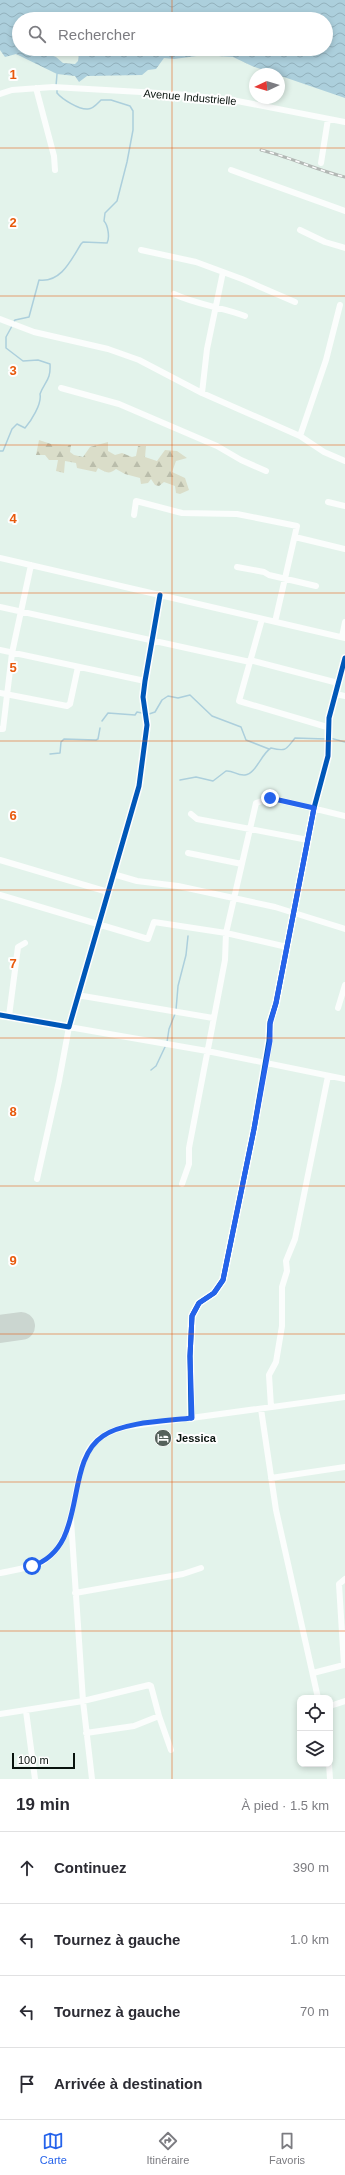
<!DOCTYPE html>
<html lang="fr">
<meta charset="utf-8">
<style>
body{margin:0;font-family:Helvetica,sans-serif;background:#f2f2f3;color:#2b2b33}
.controls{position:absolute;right:12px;bottom:12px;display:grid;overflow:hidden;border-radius:8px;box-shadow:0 2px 6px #0003}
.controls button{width:36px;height:36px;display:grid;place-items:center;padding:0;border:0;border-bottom:1px solid #e1e1e2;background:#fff;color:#2b2b33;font:20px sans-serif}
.compass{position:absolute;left:249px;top:68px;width:36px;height:36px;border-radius:50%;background:#fff;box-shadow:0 2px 6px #0003;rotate:266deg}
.scale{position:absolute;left:12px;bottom:10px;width:63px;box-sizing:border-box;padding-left:4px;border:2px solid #08120d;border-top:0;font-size:11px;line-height:14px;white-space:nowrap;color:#08120d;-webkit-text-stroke:3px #fefefe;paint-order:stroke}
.stop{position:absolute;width:12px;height:12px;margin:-9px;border:3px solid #2563eb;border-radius:50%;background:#fff}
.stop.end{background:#2563eb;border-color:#fff;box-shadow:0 1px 4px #0008}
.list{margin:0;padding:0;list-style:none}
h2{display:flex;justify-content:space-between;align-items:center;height:52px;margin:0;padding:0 16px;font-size:17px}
h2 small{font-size:13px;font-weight:400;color:#7c7c81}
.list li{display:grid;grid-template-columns:26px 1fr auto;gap:12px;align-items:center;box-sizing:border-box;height:72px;padding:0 16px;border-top:1px solid #e1e1e2}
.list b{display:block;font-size:15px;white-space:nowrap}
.list em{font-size:13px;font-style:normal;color:#7c7c81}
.icon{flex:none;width:22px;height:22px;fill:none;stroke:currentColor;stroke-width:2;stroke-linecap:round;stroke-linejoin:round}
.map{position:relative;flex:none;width:345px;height:1779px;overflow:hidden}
.search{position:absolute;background:#fff;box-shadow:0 2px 6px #0003;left:12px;right:12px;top:12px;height:44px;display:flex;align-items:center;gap:10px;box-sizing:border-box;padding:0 14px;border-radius:22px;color:#7c7c81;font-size:15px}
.sheet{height:340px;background:#fff}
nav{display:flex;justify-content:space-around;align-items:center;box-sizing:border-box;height:56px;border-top:1px solid #e1e1e2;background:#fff;font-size:11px;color:#7c7c81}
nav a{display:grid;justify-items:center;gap:2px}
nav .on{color:#2563eb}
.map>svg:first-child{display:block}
</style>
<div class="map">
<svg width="345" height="1779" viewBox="0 0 345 1779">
<defs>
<pattern id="forest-firs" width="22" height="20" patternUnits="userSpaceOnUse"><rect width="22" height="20" fill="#daddc9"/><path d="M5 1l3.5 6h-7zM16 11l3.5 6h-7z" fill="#babdab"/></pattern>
<pattern id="water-waves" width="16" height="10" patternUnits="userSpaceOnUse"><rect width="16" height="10" fill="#accfdc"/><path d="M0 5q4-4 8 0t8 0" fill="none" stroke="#92b1bc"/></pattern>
</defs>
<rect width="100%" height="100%" fill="#e3f3eb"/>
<!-- forest -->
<path fill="url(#forest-firs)" d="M39,440L51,444L71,445L70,452L74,455L83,457L90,447L108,442V451L115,455L122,453L132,457L136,456L138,446H146L145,457L157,461L165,450L177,451L187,458L176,461L172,472L185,478L189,490L180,494L176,493L175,486L164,482L159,486L155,485L151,479L148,483L141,484L140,478L125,474L116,469C109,475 105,472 98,468L96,472L77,468L76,463L65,461L64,473L56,471L58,460H49L45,455H36Z"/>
<!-- water -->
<path fill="url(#water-waves)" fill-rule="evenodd" d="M0,0H345V98L252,66L233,57L204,55L174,59L164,58L156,69L148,70L142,75L87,76L79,82L75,76L57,74L16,54L5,57L0,50ZM19,19H326V49H69L79,54L78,61L75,64L63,63L56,57L35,49H19Z"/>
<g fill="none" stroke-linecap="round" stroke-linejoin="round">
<!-- stream -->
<path stroke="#accfdc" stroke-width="1.5" d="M56,86L57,74
M13,323L15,320L29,317L39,280C61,283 71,260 81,244L83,242L107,243C110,238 108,225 104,221L105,213L117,201L127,162L133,130V111L130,106L111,100H101C97,104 93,109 88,109C79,110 62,99 57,93V90
M0,451H3L12,429L17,424L25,428C31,421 42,404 40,394C45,381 51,380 50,364L38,360L23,361L6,348V337L12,326
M149,714L155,712L162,700L168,696L178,698L190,695L212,716L241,727L246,740L269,749
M102,721L108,713L135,715L137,712L142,713
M330,738L345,742
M50,754L60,753L61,742L64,739L96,740L98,739L100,728
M180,780L196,777L213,781L226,771C233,770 237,776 245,775C256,774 261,754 271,748C287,752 286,749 295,738L326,739
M176,1010L178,986L186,955L188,936
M167,1042L169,1029L175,1014
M151,1070L156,1066L165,1047"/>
<!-- runway -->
<path stroke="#cbd6d0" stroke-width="28" d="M0,1329L21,1326"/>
<!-- minor -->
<path stroke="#fbfdfc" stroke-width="6" d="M36,88L54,156L55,170
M0,94L12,90L53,87L176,94L232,100L345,122
M321,163L328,119
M231,170L345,211
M300,230L325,242L345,248
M141,250L196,262L242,279L295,302
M174,294C197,305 222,307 245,316
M0,319L34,332L108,349L139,360L202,393L300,436L324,452L345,461
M61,388L119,404L217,446L241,460L266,471
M202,393L207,349L223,272
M300,436L326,360L340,305
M328,502L345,506
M134,515L136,501L182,513L237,514L297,526L275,622
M295,537L345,549
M0,558L345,638
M237,567L264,572L269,575L316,586
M0,607L250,662
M262,619L239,701L327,727
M342,637L345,622
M0,650L145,681
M250,660L338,683
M0,693L67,706L70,704L78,667
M336,694L345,696
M0,729H3L12,653L31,565
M191,814L197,819L308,840
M188,853L242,864
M0,860L108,892
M113,874L137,881L178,886L275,907L345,929
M0,895L148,939L154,922L226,933L287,947
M77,995L213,1018
M338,1008L345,985
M0,1015L69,1027L139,786L147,725L143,697L145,681L160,595
M9,1016L18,947L25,943
M37,1179L59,1081L69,1027L207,1051L345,1079
M182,1184L189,1164V1148L225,960L226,933L256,803L271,798L345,816
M271,1407L269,1375L276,1362L282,1326V1287L287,1271L286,1261L295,1239L328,1076
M261,1409L276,1510L318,1698
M191,1418L190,1356L192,1316L199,1303L214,1293L223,1280L254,1129L269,1041L270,1022L276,1003L314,808L328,756L329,718L345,658
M271,1478L345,1467
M71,1520L83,1701L92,1779
M0,1573C15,1570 31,1568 44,1561C81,1538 69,1472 93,1444C101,1435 113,1430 125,1427L345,1397
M75,1593L183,1574L201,1568
M313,1673L344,1665L339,1584L345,1579
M330,1706L345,1701
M26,1711L35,1779
M0,1714L83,1701L149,1685L151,1686L159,1716
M86,1733L134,1726L159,1716L171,1750
M329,1764L330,1779"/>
<defs>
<path id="rail" d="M261,150C290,157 316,170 345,177"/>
</defs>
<!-- rail casing -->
<use href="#rail" stroke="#b3b8b5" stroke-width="3"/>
<!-- rail -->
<use href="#rail" stroke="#fefefe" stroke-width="1.5" stroke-dasharray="4.5" stroke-linecap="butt"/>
<defs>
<path id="cycleway" d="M0,1015L69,1027L139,786L147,725L143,697L145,681L160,595
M191,1418L190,1356L192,1316L199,1303L214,1293L223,1280L254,1129L269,1041L270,1022L276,1003L314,808L328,756L329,718L345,658"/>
</defs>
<!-- cycleway casing -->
<use href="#cycleway" stroke="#fefefe" stroke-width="8"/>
<!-- cycleway -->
<use href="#cycleway" stroke="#0057b8" stroke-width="5"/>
</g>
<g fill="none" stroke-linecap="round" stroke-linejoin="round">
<!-- route -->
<path stroke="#2563eb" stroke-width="5" d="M32,1566C90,1547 62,1463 103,1436C123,1422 166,1421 192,1418L190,1356L192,1316L199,1303L214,1293L223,1280L254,1129L270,1041V1024L276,1003L314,808L270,798"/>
</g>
<!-- grid -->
<path fill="none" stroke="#e8590c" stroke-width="1" stroke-opacity="0.55" d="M172,0V19M172,49V1779M0,148H345M0,296H345M0,445H345M0,593H345M0,741H345M0,890H345M0,1038H345M0,1186H345M0,1334H345M0,1482H345M0,1631H345"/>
<!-- icons -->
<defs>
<symbol id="hotel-disc" viewBox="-11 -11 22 22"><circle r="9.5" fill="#55615b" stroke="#fefefe"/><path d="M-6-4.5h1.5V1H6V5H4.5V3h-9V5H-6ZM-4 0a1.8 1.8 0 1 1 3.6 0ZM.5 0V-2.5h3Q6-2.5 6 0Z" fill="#fff"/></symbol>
</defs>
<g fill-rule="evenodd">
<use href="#hotel-disc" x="153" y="1428" width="20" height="20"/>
</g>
<g text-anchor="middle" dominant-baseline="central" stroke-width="4" stroke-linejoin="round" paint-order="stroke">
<!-- street labels -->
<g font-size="11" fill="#08120d" stroke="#fefefe">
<text transform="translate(190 97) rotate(5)">Avenue Industrielle</text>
</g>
<!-- poi labels -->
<g font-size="11" font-weight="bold" fill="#08120d" stroke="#fefefe" text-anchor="start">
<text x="176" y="1438">Jessica</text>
</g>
</g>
<g font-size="13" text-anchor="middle" font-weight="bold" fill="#e8590c" stroke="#fefefe" stroke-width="4" stroke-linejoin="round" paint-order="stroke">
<text x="13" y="79">1</text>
<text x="13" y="227">2</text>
<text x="13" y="375">3</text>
<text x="13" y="523">4</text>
<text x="13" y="672">5</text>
<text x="13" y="820">6</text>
<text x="13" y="968">7</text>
<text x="13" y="1116">8</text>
<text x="13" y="1265">9</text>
</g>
</svg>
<div class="controls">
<button><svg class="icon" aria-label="locate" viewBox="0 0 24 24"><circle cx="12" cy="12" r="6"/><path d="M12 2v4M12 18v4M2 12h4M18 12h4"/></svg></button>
<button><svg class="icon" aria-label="layers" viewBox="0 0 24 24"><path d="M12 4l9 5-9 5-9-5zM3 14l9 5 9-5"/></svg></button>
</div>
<svg class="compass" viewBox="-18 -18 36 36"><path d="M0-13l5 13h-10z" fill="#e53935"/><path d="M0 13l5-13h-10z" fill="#7c7c81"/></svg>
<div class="scale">100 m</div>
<div class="stop" style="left:32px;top:1566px"></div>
<div class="stop end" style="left:270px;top:798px"></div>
<div class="search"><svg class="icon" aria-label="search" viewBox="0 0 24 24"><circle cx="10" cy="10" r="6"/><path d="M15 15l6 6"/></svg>Rechercher</div>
</div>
<section class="sheet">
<h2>19 min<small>À pied · 1.5 km</small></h2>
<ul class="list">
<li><svg class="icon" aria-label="ahead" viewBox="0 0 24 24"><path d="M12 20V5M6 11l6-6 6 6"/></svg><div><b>Continuez</b></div><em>390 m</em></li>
<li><svg class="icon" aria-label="left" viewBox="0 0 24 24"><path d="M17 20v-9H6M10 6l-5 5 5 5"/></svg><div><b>Tournez à gauche</b></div><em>1.0 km</em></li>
<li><svg class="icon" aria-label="left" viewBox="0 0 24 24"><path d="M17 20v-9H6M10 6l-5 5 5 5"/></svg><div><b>Tournez à gauche</b></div><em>70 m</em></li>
<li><svg class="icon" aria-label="arrive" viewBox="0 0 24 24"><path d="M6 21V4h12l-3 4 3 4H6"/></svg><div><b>Arrivée à destination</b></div></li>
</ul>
</section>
<nav>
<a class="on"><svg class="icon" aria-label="map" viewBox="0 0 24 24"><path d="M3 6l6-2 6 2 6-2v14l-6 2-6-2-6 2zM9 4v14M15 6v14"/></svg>Carte</a>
<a><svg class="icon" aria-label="directions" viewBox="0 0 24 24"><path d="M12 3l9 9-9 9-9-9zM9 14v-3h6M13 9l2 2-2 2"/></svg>Itinéraire</a>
<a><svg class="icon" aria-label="saved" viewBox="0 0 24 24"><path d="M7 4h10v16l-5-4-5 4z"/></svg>Favoris</a>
</nav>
